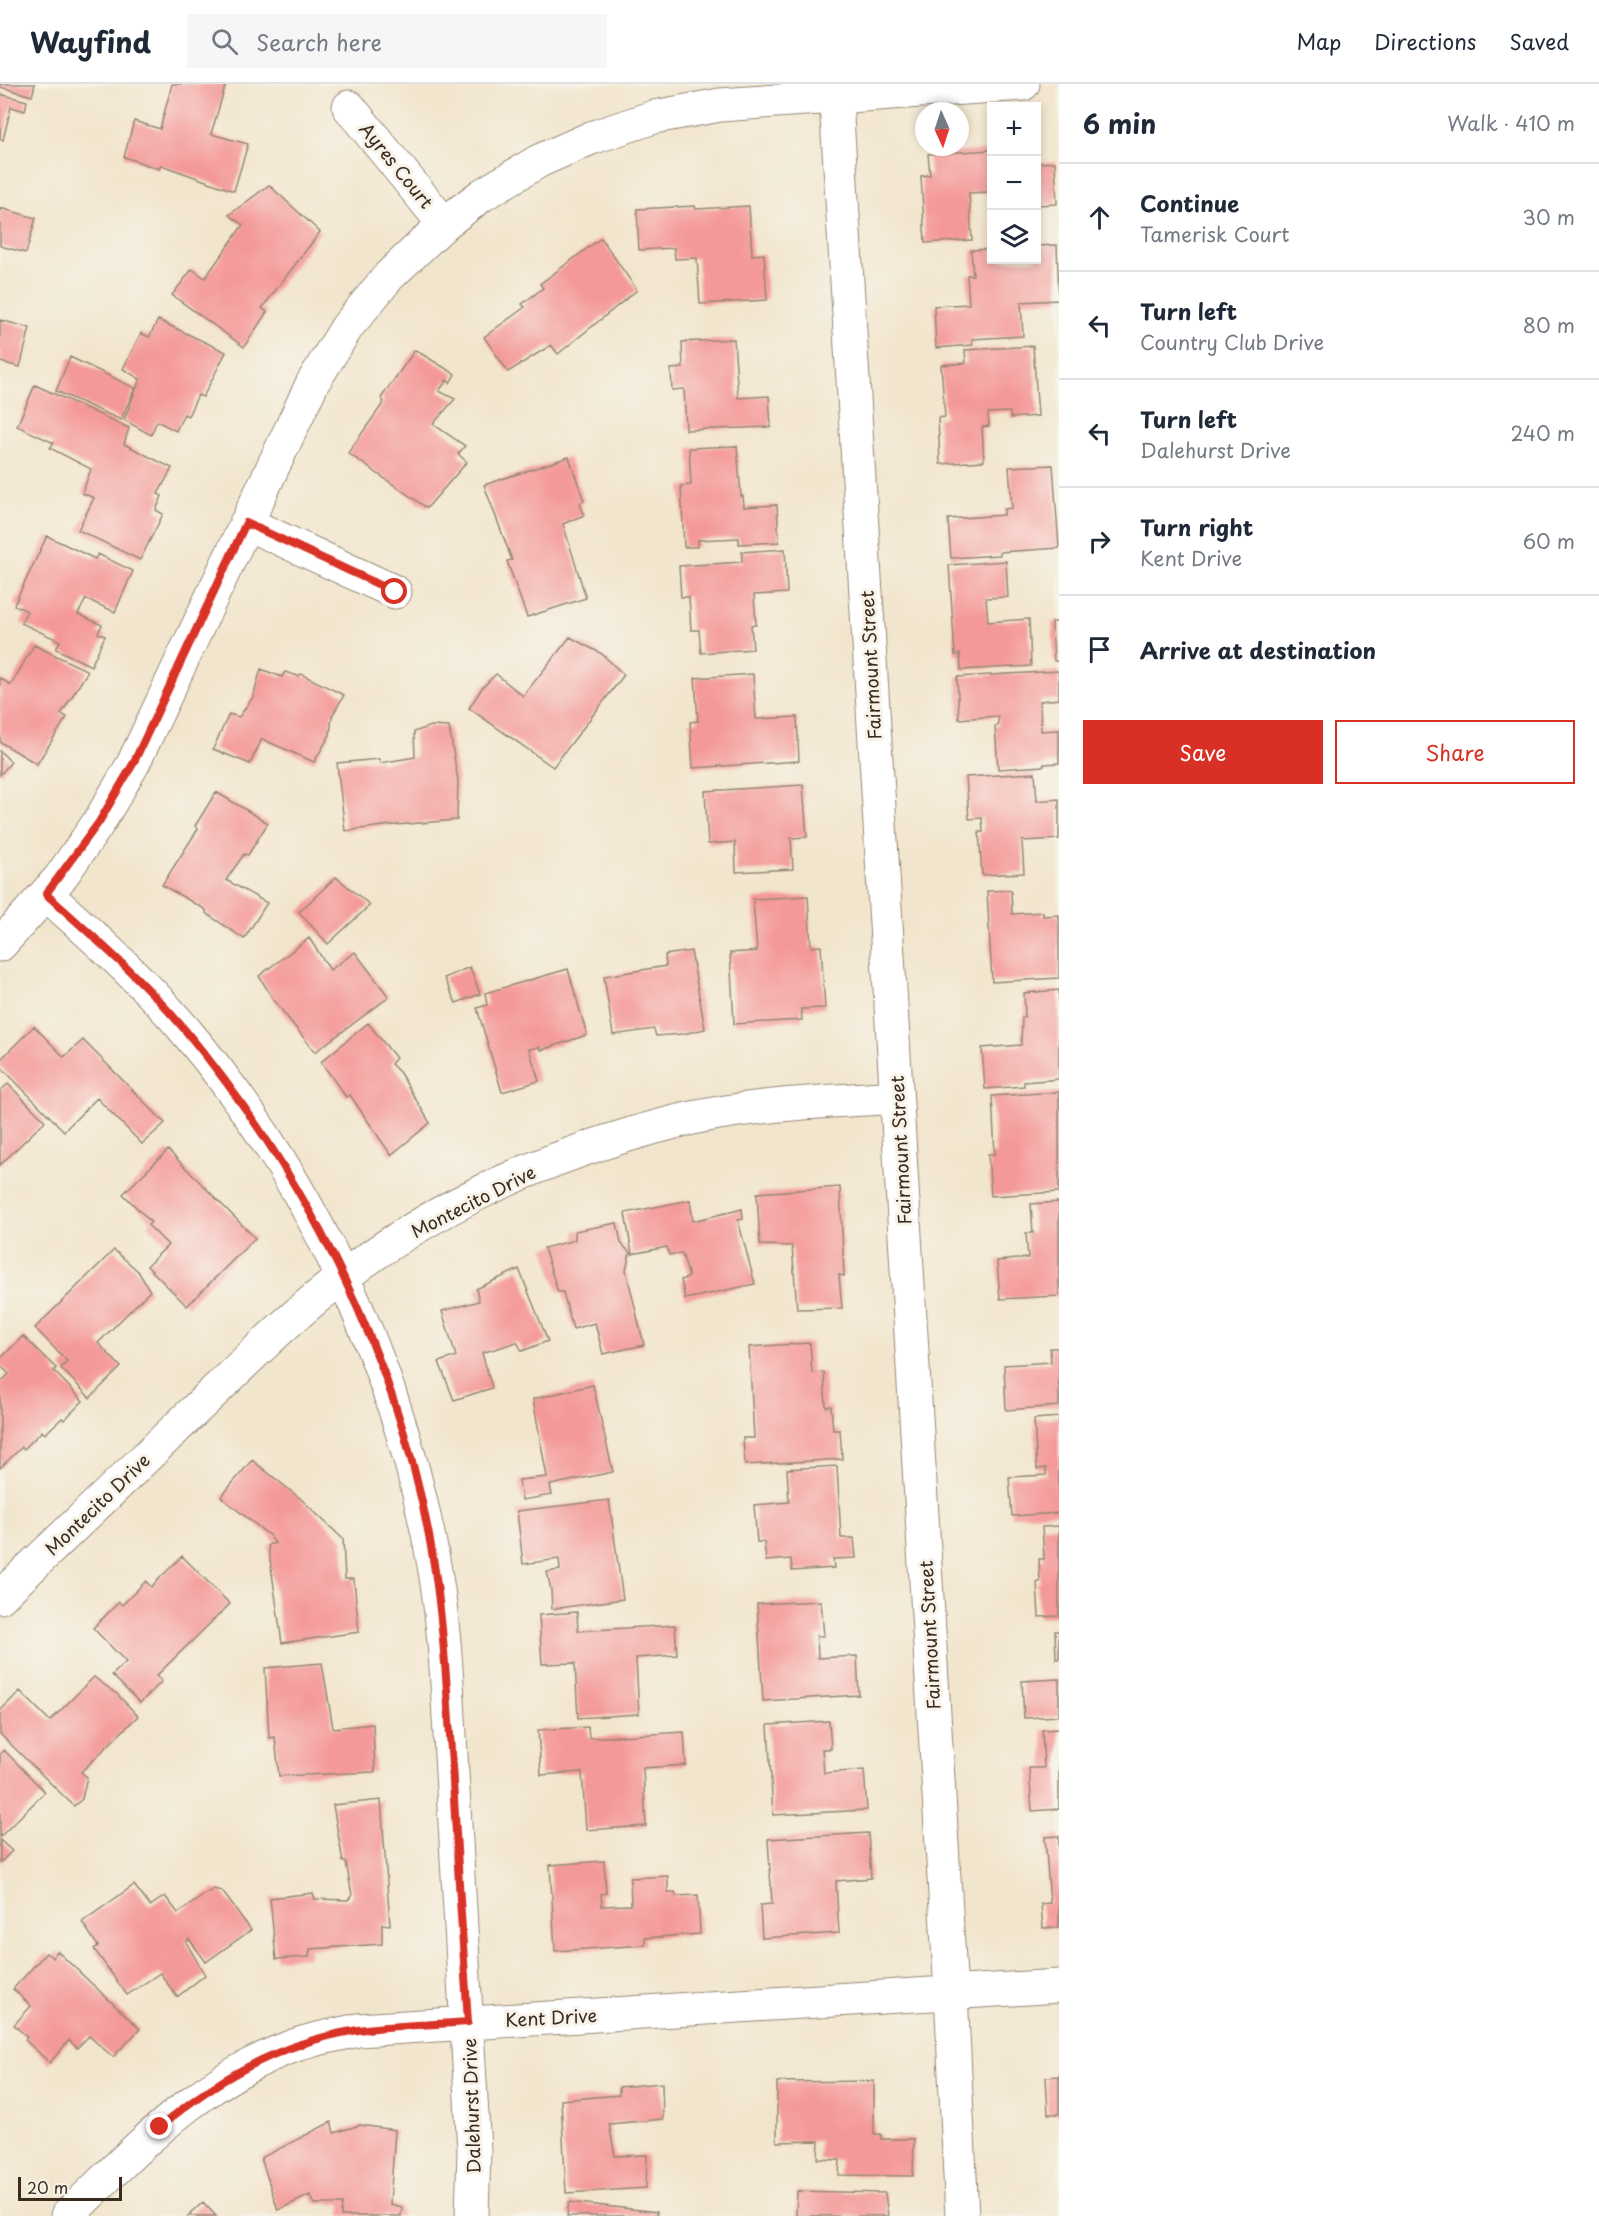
<!DOCTYPE html>
<meta charset="utf-8">
<style>
body{margin:0;font-family:"Playpen Sans",sans-serif;background:#f6f6f7;color:#1f2937}
.controls{position:absolute;right:18px;top:18px;display:grid;overflow:hidden;border-radius:0px;box-shadow:0 3px 9px #0003}
.controls button{width:54px;height:54px;display:grid;place-items:center;padding:0;border:0;border-bottom:2px solid #e0e1e3;background:#fff;color:#1f2937;font:30px sans-serif}
.compass{position:absolute;left:915px;top:18px;width:54px;height:54px;border-radius:50%;background:#fff;box-shadow:0 3px 9px #0003;rotate:177deg}
.scale{position:absolute;left:18px;bottom:15px;width:104px;box-sizing:border-box;padding-left:6px;border:3px solid #3b2a1e;border-top:0;font-size:16px;line-height:21px;white-space:nowrap;color:#3b2a1e;-webkit-text-stroke:4px #f7f3e8;paint-order:stroke}
.stop{position:absolute;width:18px;height:18px;margin:-14px;border:4px solid #d93025;border-radius:50%;background:#fff}
.stop.end{background:#d93025;border-color:#fff;box-shadow:0 2px 6px #0008}
.list{margin:0;padding:0;list-style:none}
h2{display:flex;justify-content:space-between;align-items:center;height:78px;margin:0;padding:0 24px;font-size:26px}
h2 small{font-size:20px;font-weight:400;color:#747a83}
.list li{display:grid;grid-template-columns:39px 1fr auto;gap:18px;align-items:center;box-sizing:border-box;height:108px;padding:0 24px;border-top:2px solid #e0e1e3}
.list b{display:block;font-size:22px;white-space:nowrap}
.list p{margin:0;font-size:20px;white-space:nowrap;color:#747a83}
.list em{font-size:20px;font-style:normal;color:#747a83}
.actions{display:flex;gap:12px;padding:18px 24px}
.actions a{flex:1;padding:14px 0;border:2px solid #d93025;border-radius:0px;text-align:center;font-size:21px;color:#d93025}
.actions .main{background:#d93025;color:#fff}
.icon{flex:none;width:33px;height:33px;fill:none;stroke:currentColor;stroke-width:2;stroke-linecap:round;stroke-linejoin:round}
.map{position:relative;flex:none;width:1059px;height:2132px;overflow:hidden}
header{display:flex;align-items:center;gap:36px;box-sizing:border-box;height:84px;padding:0 30px;background:#fff;border-bottom:2px solid #e0e1e3}
header strong{font-size:28px}
nav{display:flex;gap:33px;margin-inline-start:auto;font-size:21px}
.search{width:420px;height:54px;background:#f6f6f7;display:flex;align-items:center;gap:15px;box-sizing:border-box;padding:0 21px;border-radius:0px;color:#747a83;font-size:22px}
main{display:flex}
aside{flex:1;background:#fff}
.map>svg:first-child{display:block}
</style>
<header>
<strong>Wayfind</strong>
<div class="search"><svg class="icon" aria-label="search" viewBox="0 0 24 24"><circle cx="10" cy="10" r="6"/><path d="M15 15l6 6"/></svg>Search here</div>
<nav><a>Map</a><a>Directions</a><a>Saved</a></nav>
</header>
<main>
<div class="map">
<svg width="1059" height="2132" viewBox="0 0 1059 2132">
<rect width="100%" height="100%" fill="#f7f3e8"/>
<filter id="ink" filterUnits="userSpaceOnUse"><feTurbulence type="fractalNoise" baseFrequency=".0167" numOctaves="2"/><feDisplacementMap in="SourceGraphic" scale="12" xChannelSelector="R" yChannelSelector="G"/><feConvolveMatrix kernelMatrix="1 2 1 2 8 2 1 2 1" color-interpolation-filters="sRGB"/></filter>
<filter id="wash" filterUnits="userSpaceOnUse"><feTurbulence type="fractalNoise" baseFrequency=".008" numOctaves="4" result="noise"/><feDisplacementMap in="SourceGraphic" scale="24" xChannelSelector="R" yChannelSelector="G"/><feGaussianBlur stdDeviation="1.35" result="paint"/><feColorMatrix in="noise" values="0 0 0 0 0 0 0 0 0 0 0 0 0 0 0 0 0 1.4 0 .05"/><feComposite in="paint" operator="in"/></filter>
<g filter="url(#wash)">
<rect width="100%" height="100%" fill="#f2e5cd"/>
<g id="blocks">
<!-- building -->
<path fill="#f49999" d="M0,0H35L32,12L0,3Z
M172,0H226L211,50L248,60L234,107L161,81L159,85L124,73L134,37L160,45Z
M0,10L27,17L25,27L11,23L3,56L0,55Z
M992,66V108L969,109L972,156L925,159L921,92L930,91L928,70Z
M1055,78L1057,120L1036,121V79Z
M269,101L320,148L262,224L267,228L244,263L172,211L192,185L205,194L243,141L229,131Z
M695,122L696,125L749,122L752,171L764,170L767,216L700,220L697,174L675,175L674,164L639,166L637,125Z
M0,124L36,134L26,169L0,162Z
M601,154L637,206L558,270L551,261L508,288L484,253L525,223L522,220L543,204L540,200Z
M1057,161L1059,216L1021,218L1023,252L972,255L973,261L936,264L934,222L969,220L967,191H973L971,166L992,165V176H1036V162Z
M0,236L30,244L20,283L0,278Z
M158,236L226,268L203,313L198,311L188,332L184,330L176,347L157,337L151,351L124,336L140,295L123,285L141,249L149,253Z
M734,255L738,314L769,312L771,343L686,346L684,305L672,306L671,285L683,284L682,258Z
M1033,262L1038,332L1011,334L1010,328L988,329L989,342L982,343L984,377L940,380L938,334L945,333L941,281L966,279L965,266Z
M415,266L455,290L450,299L447,296L439,307L455,315L433,340L465,362L458,370L467,378L427,424L348,369L384,318L381,314Z
M70,273L135,304L121,336L56,307Z
M35,301L129,344L124,360L172,384L158,410L162,412L156,426L163,430L140,476L78,446L94,414L82,409L91,385L50,364L54,359L17,342Z
M737,362L741,412H743L744,423L777,421L779,458L739,460V454L698,456V463H684L681,402L691,401L689,364Z
M569,373L584,417L580,419L584,431L563,440L586,514L527,533L507,477L512,476L484,401Z
M1053,381L1059,464L1000,468V471L951,474L948,435L1004,431V425L1012,424L1009,383Z
M47,452L95,475L98,470L133,487L115,528L86,515L78,530L102,541L98,549L105,552L91,582L56,565L60,557L21,539L27,527L14,521Z
M785,465L787,509L754,511L756,541H751L753,565L701,569L699,546H691L689,513H681L679,482L742,478V468Z
M1006,477L1008,513L986,514L988,538L1029,535L1031,582L961,586L960,570L955,571L949,481Z
M1052,538H1059V577H1054Z
M570,553L602,570L624,591L553,683L469,624L482,604L496,590L523,612Z
M34,561L88,587L61,630L67,633L37,680L0,658V594L11,601Z
M261,585L282,593L285,588L298,592L301,590L344,611L332,632L330,651L314,678L262,655L250,680L213,665L229,630L239,633L253,613Z
M1059,587V615L1040,617L1041,647L1059,646V679L1044,680V682L998,685L995,642H998V632L959,635L957,593Z
M753,590L756,635L797,633L799,677L693,684L690,638L698,637L695,594Z
M431,642L449,643L458,696L457,736L383,742L345,747L337,679L379,675L380,679L415,673L414,648Z
M0,667L11,678L0,691Z
M1035,689L1037,717L1059,715V755L1022,757L1024,789L982,791L979,748H983L982,734L969,735L966,693Z
M803,701L807,753L791,754L793,785L736,788L735,758L708,760L705,707Z
M216,708L268,739L248,771L244,770L226,796L267,819L244,855L206,829V826L162,801L198,745L195,742Z
M336,793L370,821L328,860L299,828Z
M1011,806L1012,830L1043,828V832L1059,831V894L992,898L987,807Z
M808,812L811,863L821,862L825,924L801,925L802,936L734,940L730,869L757,867L753,815Z
M309,854L330,886L355,868L389,913L315,968L273,915L259,892Z
M691,867L705,945L683,950L656,952L654,945L613,951L604,892L666,882L665,871Z
M470,883L480,910L456,919L444,894Z
M568,885L587,951L541,966L539,963L529,965L539,997L502,1008L477,924L487,921L485,909Z
M1059,906V995L1024,998V1002L985,1005L982,964L1021,961L1022,933H1025L1024,909Z
M368,939L396,974L391,980L400,989L430,1039L391,1071L350,1011L346,1013L321,978Z
M34,942L64,973L83,956L165,1039L142,1060L97,1014L64,1047L0,982V976Z
M8,1000L45,1037L0,1081V1007Z
M1059,1008V1108L991,1112L988,1070H995L992,1012Z
M168,1066L255,1154L187,1222L147,1182L168,1161L148,1141L151,1138L123,1110Z
M840,1103L844,1192L839,1191L842,1224L797,1225L792,1162L760,1161L757,1109Z
M690,1116L693,1137L742,1125L743,1135L738,1136L755,1200L685,1215L681,1196L689,1193L682,1169L669,1171L667,1163L632,1170L625,1129Z
M1059,1118V1212L1000,1215L997,1177L1028,1174L1026,1149H1033L1031,1120Z
M617,1139L621,1159L630,1169L626,1186L644,1261L603,1270L595,1239L573,1245L563,1208H558L544,1164L575,1156V1147Z
M114,1166L138,1187L150,1207L98,1259L121,1283L90,1314L61,1284L67,1277L35,1244Z
M519,1185L548,1257L522,1267L517,1258L482,1269L492,1304L454,1316L439,1278L456,1272L442,1227L479,1217L476,1205Z
M23,1252L56,1284L54,1287L83,1317L64,1336L62,1334L45,1350L42,1347L24,1365L22,1363L0,1384V1299L9,1290L0,1281V1275Z
M810,1259L812,1289L824,1288L826,1323L831,1322L833,1346H840L842,1375L745,1381L743,1354H754L749,1263Z
M1050,1264H1059V1322L1006,1326L1004,1281L1051,1278Z
M593,1301L613,1388L550,1401L552,1411L522,1416L519,1396L547,1393L533,1315Z
M1059,1333V1429L1012,1432L1009,1393L1046,1391V1384L1037,1385L1034,1335Z
M252,1376L302,1416L343,1455L345,1495H354L359,1548L282,1559L268,1461L275,1459L270,1452L221,1413Z
M837,1382L841,1454H854L856,1474L833,1475L834,1484L792,1487L791,1475L766,1477L764,1458H757L754,1421L789,1418L787,1385Z
M609,1416L623,1515L552,1525L551,1506L547,1488L560,1486L559,1475L523,1480L517,1427Z
M1059,1442V1532L1039,1533L1037,1498H1040L1039,1475H1044L1042,1443Z
M182,1472L230,1520L156,1592L162,1597L140,1619L112,1591L126,1578L93,1544L119,1518L122,1521L146,1497L151,1503Z
M821,1517L824,1552H817L818,1574L857,1572L859,1611L763,1617L757,1520Z
M577,1528L578,1547L675,1541L677,1571L636,1574L639,1630L578,1634L575,1579L542,1580L539,1531Z
M1055,1547H1059V1575H1056Z
M322,1579L333,1644L373,1640L375,1688L279,1692L275,1653L269,1654L265,1584Z
M94,1593L118,1611L138,1632L81,1688L87,1693L82,1715L74,1722L0,1650V1627L20,1607L50,1637Z
M1059,1595V1632L1024,1634L1022,1597Z
M829,1637L831,1665H822L824,1689L864,1686L867,1726L773,1731L768,1641Z
M588,1643L589,1654L684,1648L686,1681L643,1684L646,1742L586,1746L582,1688L541,1691L538,1646Z
M1059,1645V1725L1032,1727L1029,1684H1044L1042,1646Z
M4,1666L45,1708L0,1753V1670Z
M381,1716L390,1841L382,1840V1860L310,1865L309,1873L276,1875L270,1814L313,1809L315,1815L348,1816L352,1811L346,1778H343L333,1721Z
M868,1749L871,1794L836,1797L839,1849L762,1854L760,1821L772,1820L768,1755Z
M1059,1752V1843L1043,1844L1041,1820L1050,1819L1045,1753Z
M0,1756L12,1767L0,1779Z
M604,1777L606,1809L601,1810L602,1822L631,1821L630,1794L668,1792V1808H675L676,1812L698,1811L700,1850L645,1854V1861L555,1867L550,1781Z
M134,1801L150,1822L165,1812L178,1829L213,1805L222,1807L251,1846L206,1878L189,1855L186,1858L205,1891L177,1913L160,1889L127,1911L94,1865L98,1862L82,1838Z
M57,1867L140,1945L113,1973L89,1952L77,1964L69,1956L50,1979L25,1956L27,1953L14,1941L31,1922L13,1905L46,1869L53,1874Z
M1059,1992V2030H1048L1046,1993Z
M874,1997V2050H881V2055H914L913,2092L839,2091L840,2076L818,2075L819,2057L777,2058V1998Z
M662,1999L663,2035L609,2040L615,2072L647,2071L646,2104L566,2109L561,2016L619,2011V2003Z
M331,2038L334,2049L360,2041L395,2046L390,2120L402,2123L401,2132H341L342,2120H315L310,2111L278,2126L261,2074Z
M797,2107L885,2109L888,2132H796Z
M203,2118L216,2132H188Z
M569,2118L657,2128L656,2132H567Z"/>
</g>
</g>
<g filter="url(#ink)">
<use href="#blocks" fill-opacity="0" stroke="#968876" stroke-width="1.5"/>
<g fill="none" stroke-linecap="round" stroke-linejoin="round">
<defs>
<path id="street" d="M835,0L951,1909L962,2132
M349,23L444,140
M246,439L395,508
M46,810C94,853 142,896 184,945C310,1094 394,1274 431,1465C447,1544 448,1626 453,1706C461,1826 468,1946 474,2066L472,2132
M0,861L60,794L99,738L133,680L312,300L347,243L389,192L444,140L482,111L539,77L591,54L654,33L720,21L1023,0
M0,1513C65,1451 131,1388 196,1325C244,1280 290,1232 343,1193C442,1117 559,1067 679,1037C750,1020 824,1018 896,1013
M67,2132C138,2064 200,1995 296,1961C316,1954 338,1951 358,1946L1059,1902"/>
</defs>
<!-- street casing -->
<use href="#street" stroke="#968876" stroke-width="35"/>
<!-- street -->
<use href="#street" stroke="#fff" stroke-width="33"/>
</g>
</g>
<g fill="none" stroke-linecap="round" stroke-linejoin="round" filter="url(#ink)">
<!-- route -->
<path stroke="#d93025" stroke-width="8" d="M160,2043C217,1994 282,1958 358,1946C394,1941 431,1941 468,1938C462,1852 457,1767 452,1681C447,1610 444,1539 432,1468C399,1277 309,1095 185,946C143,896 94,853 46,810L99,738L133,680L246,439L395,508"/>
</g>
<g text-anchor="middle" dominant-baseline="central" stroke-width="6" stroke-linejoin="round" paint-order="stroke">
<!-- street labels -->
<g font-size="18" fill="#3b2a1e" stroke="#f7f3e8">
<text transform="translate(397 81) rotate(51)">Ayres Court</text>
<text transform="translate(870 581) rotate(-93)">Fairmount Street</text>
<text transform="translate(900 1066) rotate(-93)">Fairmount Street</text>
<text transform="translate(473 1117) rotate(-27)">Montecito Drive</text>
<text transform="translate(97 1420) rotate(-44)">Montecito Drive</text>
<text transform="translate(929 1551) rotate(-93)">Fairmount Street</text>
<text transform="translate(551 1933) rotate(-3)">Kent Drive</text>
<text transform="translate(471 2022) rotate(-92)">Dalehurst Drive</text>
</g>
</g>
</svg>
<div class="controls">
<button>+</button>
<button>−</button>
<button><svg class="icon" aria-label="layers" viewBox="0 0 24 24"><path d="M12 4l9 5-9 5-9-5zM3 14l9 5 9-5"/></svg></button>
</div>
<svg class="compass" viewBox="-18 -18 36 36"><path d="M0-13l5 13h-10z" fill="#e53935"/><path d="M0 13l5-13h-10z" fill="#747a83"/></svg>
<div class="scale">20 m</div>
<div class="stop" style="left:395px;top:508px"></div>
<div class="stop end" style="left:160px;top:2043px"></div>
</div>
<aside>
<h2>6 min<small>Walk · 410 m</small></h2>
<ul class="list">
<li><svg class="icon" aria-label="ahead" viewBox="0 0 24 24"><path d="M12 20V5M6 11l6-6 6 6"/></svg><div><b>Continue</b><p>Tamerisk Court</p></div><em>30 m</em></li>
<li><svg class="icon" aria-label="left" viewBox="0 0 24 24"><path d="M17 20v-9H6M10 6l-5 5 5 5"/></svg><div><b>Turn left</b><p>Country Club Drive</p></div><em>80 m</em></li>
<li><svg class="icon" aria-label="left" viewBox="0 0 24 24"><path d="M17 20v-9H6M10 6l-5 5 5 5"/></svg><div><b>Turn left</b><p>Dalehurst Drive</p></div><em>240 m</em></li>
<li><svg class="icon" aria-label="right" viewBox="0 0 24 24"><path d="M7 20v-9h11M14 6l5 5-5 5"/></svg><div><b>Turn right</b><p>Kent Drive</p></div><em>60 m</em></li>
<li><svg class="icon" aria-label="arrive" viewBox="0 0 24 24"><path d="M6 21V4h12l-3 4 3 4H6"/></svg><div><b>Arrive at destination</b></div></li>
</ul>
<div class="actions"><a class="main">Save</a><a>Share</a></div>
</aside>
</main>
